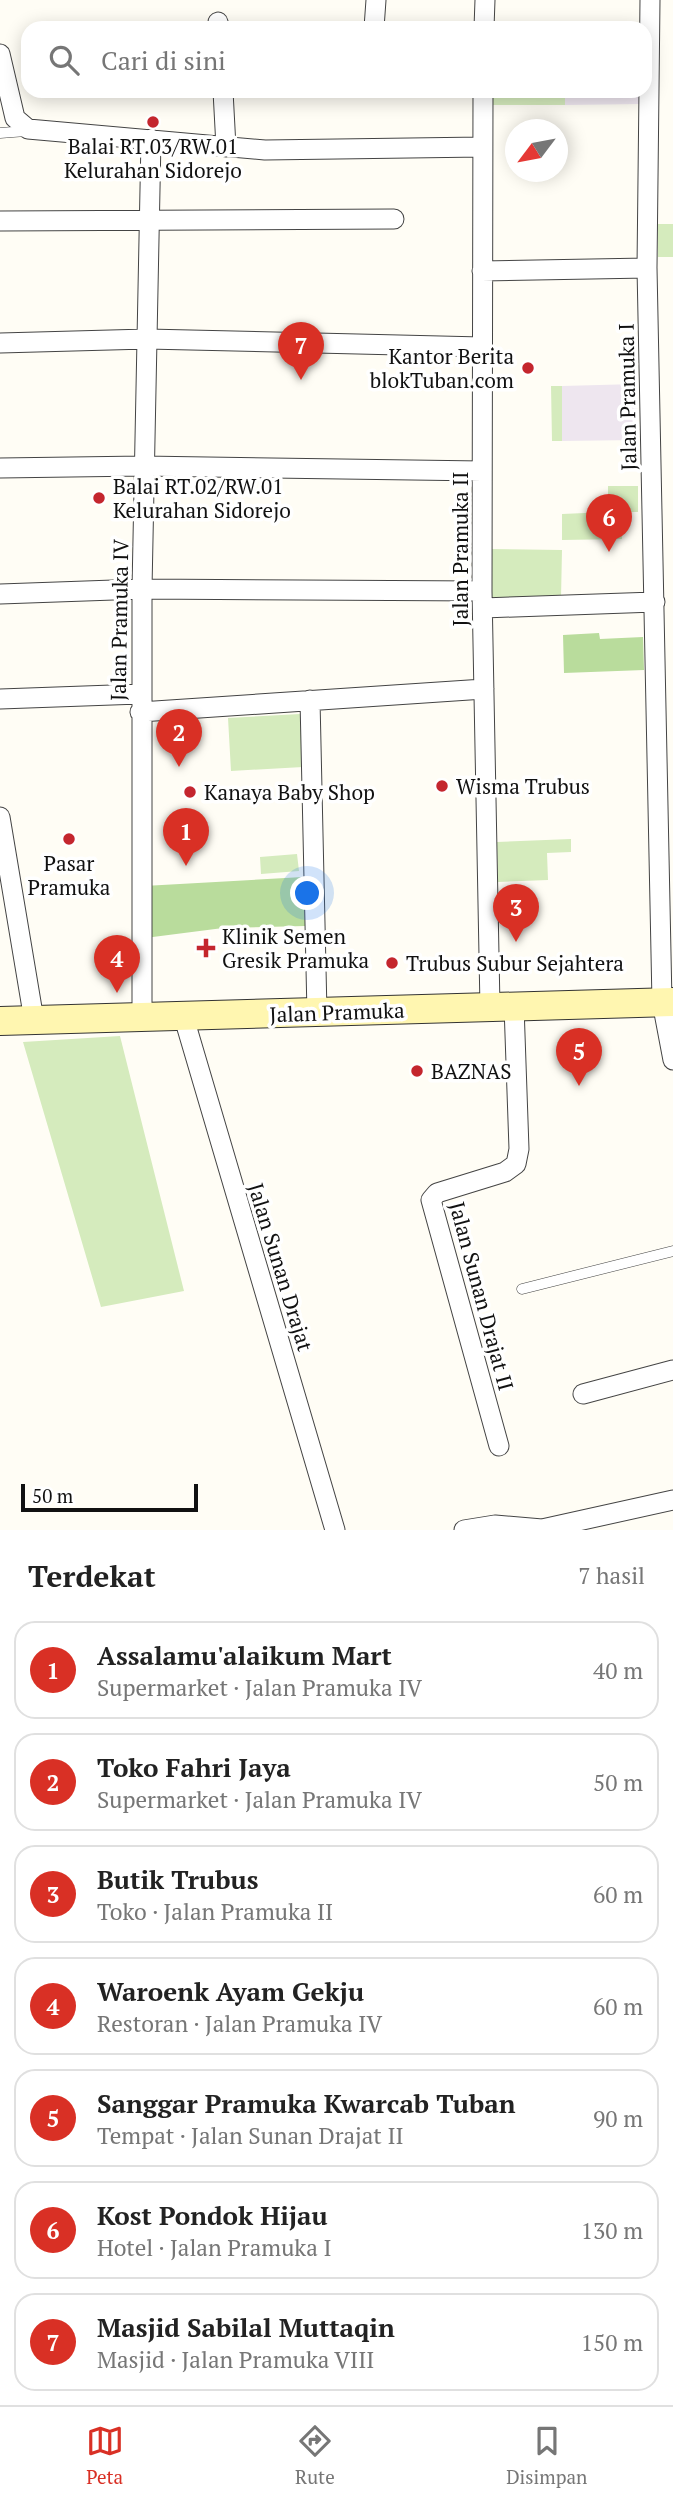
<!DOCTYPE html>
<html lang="id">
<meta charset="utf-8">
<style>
body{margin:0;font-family:"PT Serif",serif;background:#f6f6f6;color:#222}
.compass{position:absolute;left:505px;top:119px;width:63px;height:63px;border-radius:50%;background:#fff;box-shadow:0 4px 18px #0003;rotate:238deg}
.scale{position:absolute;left:21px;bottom:18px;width:177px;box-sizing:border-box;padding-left:7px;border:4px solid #111;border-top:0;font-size:19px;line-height:24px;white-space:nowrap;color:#111;-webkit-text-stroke:5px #fff;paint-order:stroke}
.you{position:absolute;left:308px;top:894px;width:24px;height:24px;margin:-18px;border:5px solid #fff;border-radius:50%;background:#1a73e8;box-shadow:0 0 0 10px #1a73e833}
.badge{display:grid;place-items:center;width:46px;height:46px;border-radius:50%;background:#d93025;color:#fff;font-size:23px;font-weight:700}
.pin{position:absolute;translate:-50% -58px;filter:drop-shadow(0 2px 4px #0008)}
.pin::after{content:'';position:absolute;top:37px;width:24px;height:21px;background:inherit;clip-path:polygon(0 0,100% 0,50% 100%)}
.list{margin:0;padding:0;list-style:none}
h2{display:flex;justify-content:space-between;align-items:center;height:91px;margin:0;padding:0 28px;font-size:30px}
h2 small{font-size:23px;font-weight:400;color:#767676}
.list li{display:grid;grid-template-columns:46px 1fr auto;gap:21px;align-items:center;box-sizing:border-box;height:98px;margin:0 14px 14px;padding:0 14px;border:2px solid #e0e0e0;border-radius:21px}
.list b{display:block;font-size:26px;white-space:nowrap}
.list p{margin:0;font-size:23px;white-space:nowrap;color:#767676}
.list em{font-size:23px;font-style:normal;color:#767676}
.icon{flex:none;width:38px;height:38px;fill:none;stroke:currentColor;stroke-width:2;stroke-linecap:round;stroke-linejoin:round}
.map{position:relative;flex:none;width:673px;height:1530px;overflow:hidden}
.search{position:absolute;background:#fff;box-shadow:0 4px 18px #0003;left:21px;right:21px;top:21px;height:77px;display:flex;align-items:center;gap:18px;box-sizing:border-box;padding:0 24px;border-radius:21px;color:#767676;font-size:26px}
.sheet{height:875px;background:#fff}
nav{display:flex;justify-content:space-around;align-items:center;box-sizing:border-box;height:98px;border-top:2px solid #e0e0e0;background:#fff;font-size:19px;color:#767676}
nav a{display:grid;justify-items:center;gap:4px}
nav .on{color:#d93025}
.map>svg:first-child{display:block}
</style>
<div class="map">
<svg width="673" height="1530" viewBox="0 0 673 1530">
<rect width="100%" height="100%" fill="#fffdf5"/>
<!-- industrial -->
<path fill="#eee6ef" d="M565,91H641V104L565,105Z
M636,384L637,440L562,441V386Z"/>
<!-- green -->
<path fill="#d5ebbd" d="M493,91H565V105H493Z
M658,224H673V257H658Z
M551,386H562V441H552Z
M608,486H638V512H621L622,539L562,540V514L608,512Z
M488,549L562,550L561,598L487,601Z
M300,714L303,767L231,771L228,718Z
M571,839V852L547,853L548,880L498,882L497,842Z
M297,854L299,871L261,874L260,857Z
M120,1036L184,1291L101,1307L23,1042Z"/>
<!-- forest -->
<path fill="#b9dc9c" d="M599,633L600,639L643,637L644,670L564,673L563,635Z
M303,877L305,926L223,928L145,938L144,886Z"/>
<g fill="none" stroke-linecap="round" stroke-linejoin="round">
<defs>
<path id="lane" d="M0,133L26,131
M522,1289L673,1251"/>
<path id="street" d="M650,0L647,268L662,1002L673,1060
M218,22L219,28
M374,28L376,0
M484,28L485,0
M0,54L15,118L28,129L265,150L482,147
M223,91L226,147
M483,91L482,591L490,1007
M0,221L394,219
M482,271L647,268
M0,343L147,339L482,347
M0,468L143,466L482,471
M0,594L142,589L482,591
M483,608L655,602
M0,699L140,694
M310,700L317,1013
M140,712L484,689
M0,817L34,1020
M142,1018V589L151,139
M184,1018L335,1530
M583,1394L673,1370
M499,1446L431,1200L437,1193L505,1172L516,1164L519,1149L514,1006
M464,1530L495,1525L542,1529L673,1500"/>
<path id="secondary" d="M0,1021L673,1002"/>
</defs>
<!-- lane casing -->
<use href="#lane" stroke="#444" stroke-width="11"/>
<!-- street casing -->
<use href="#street" stroke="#444" stroke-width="21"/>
<!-- secondary casing -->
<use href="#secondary" stroke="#333" stroke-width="30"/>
<!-- lane -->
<use href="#lane" stroke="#fff" stroke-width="10"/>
<!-- street -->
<use href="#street" stroke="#fff" stroke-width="19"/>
<!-- secondary -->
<use href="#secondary" stroke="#fff6b0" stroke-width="28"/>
</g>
<!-- markers -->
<g fill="#c4262e" stroke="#fff" stroke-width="2.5">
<circle cx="153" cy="122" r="7"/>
<circle cx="528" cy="368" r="7"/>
<circle cx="99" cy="498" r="7"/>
<circle cx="442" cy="786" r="7"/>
<circle cx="190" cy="792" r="7"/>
<circle cx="69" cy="839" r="7"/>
<path d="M202.5 937.5h7v7h7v7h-7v7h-7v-7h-7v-7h7z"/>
<circle cx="392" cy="963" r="7"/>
<circle cx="417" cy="1071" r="7"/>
</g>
<g text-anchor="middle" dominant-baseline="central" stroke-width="7" stroke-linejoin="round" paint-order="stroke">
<!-- poi labels -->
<g font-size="21" fill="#111" stroke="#fff" text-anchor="start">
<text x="153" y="146" text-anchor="middle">Balai RT.03/RW.01<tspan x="153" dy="24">Kelurahan Sidorejo</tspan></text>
<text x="514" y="356" text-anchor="end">Kantor Berita<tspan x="514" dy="24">blokTuban.com</tspan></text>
<text x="113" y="486">Balai RT.02/RW.01<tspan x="113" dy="24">Kelurahan Sidorejo</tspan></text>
<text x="456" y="786">Wisma Trubus</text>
<text x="204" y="792">Kanaya Baby Shop</text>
<text x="69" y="863" text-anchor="middle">Pasar<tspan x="69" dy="24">Pramuka</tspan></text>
<text x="222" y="936">Klinik Semen<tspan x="222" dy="24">Gresik Pramuka</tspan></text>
<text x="406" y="963">Trubus Subur Sejahtera</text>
<text x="431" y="1071">BAZNAS</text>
</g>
<!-- street labels -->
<g font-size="21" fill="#111" stroke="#fff">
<text transform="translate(627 397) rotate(-91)">Jalan Pramuka I</text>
<text transform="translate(460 549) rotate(-90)">Jalan Pramuka II</text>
<text transform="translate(119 620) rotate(-89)">Jalan Pramuka IV</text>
<text transform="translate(337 1012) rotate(-2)">Jalan Pramuka</text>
<text transform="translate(281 1267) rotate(73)">Jalan Sunan Drajat</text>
<text transform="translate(482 1296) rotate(75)">Jalan Sunan Drajat II</text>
</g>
</g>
</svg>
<svg class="compass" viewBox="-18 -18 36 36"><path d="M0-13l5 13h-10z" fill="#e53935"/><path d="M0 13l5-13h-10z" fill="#767676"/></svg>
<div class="scale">50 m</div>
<div class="you"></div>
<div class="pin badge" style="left:186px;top:866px">1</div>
<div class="pin badge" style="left:179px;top:767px">2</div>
<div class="pin badge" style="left:516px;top:942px">3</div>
<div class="pin badge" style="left:117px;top:993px">4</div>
<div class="pin badge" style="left:579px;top:1086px">5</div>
<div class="pin badge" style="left:609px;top:552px">6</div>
<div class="pin badge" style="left:301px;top:380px">7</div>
<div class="search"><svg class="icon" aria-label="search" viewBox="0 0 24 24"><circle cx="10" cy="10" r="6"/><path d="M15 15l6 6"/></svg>Cari di sini</div>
</div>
<section class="sheet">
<h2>Terdekat<small>7 hasil</small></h2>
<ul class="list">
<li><span class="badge">1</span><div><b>Assalamu'alaikum Mart</b><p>Supermarket · Jalan Pramuka IV</p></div><em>40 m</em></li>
<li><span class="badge">2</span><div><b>Toko Fahri Jaya</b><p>Supermarket · Jalan Pramuka IV</p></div><em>50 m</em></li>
<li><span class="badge">3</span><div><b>Butik Trubus</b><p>Toko · Jalan Pramuka II</p></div><em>60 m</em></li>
<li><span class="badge">4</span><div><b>Waroenk Ayam Gekju</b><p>Restoran · Jalan Pramuka IV</p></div><em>60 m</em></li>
<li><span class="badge">5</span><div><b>Sanggar Pramuka Kwarcab Tuban</b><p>Tempat · Jalan Sunan Drajat II</p></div><em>90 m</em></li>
<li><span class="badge">6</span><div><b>Kost Pondok Hijau</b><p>Hotel · Jalan Pramuka I</p></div><em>130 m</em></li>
<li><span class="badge">7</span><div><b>Masjid Sabilal Muttaqin</b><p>Masjid · Jalan Pramuka VIII</p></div><em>150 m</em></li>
</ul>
</section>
<nav>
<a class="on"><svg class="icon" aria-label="map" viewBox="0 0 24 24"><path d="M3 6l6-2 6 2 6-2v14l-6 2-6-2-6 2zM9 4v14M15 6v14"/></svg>Peta</a>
<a><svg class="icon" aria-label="directions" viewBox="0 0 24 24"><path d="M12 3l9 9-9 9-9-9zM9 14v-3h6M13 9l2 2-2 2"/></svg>Rute</a>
<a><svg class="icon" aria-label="saved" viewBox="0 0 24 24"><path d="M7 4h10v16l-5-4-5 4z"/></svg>Disimpan</a>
</nav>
